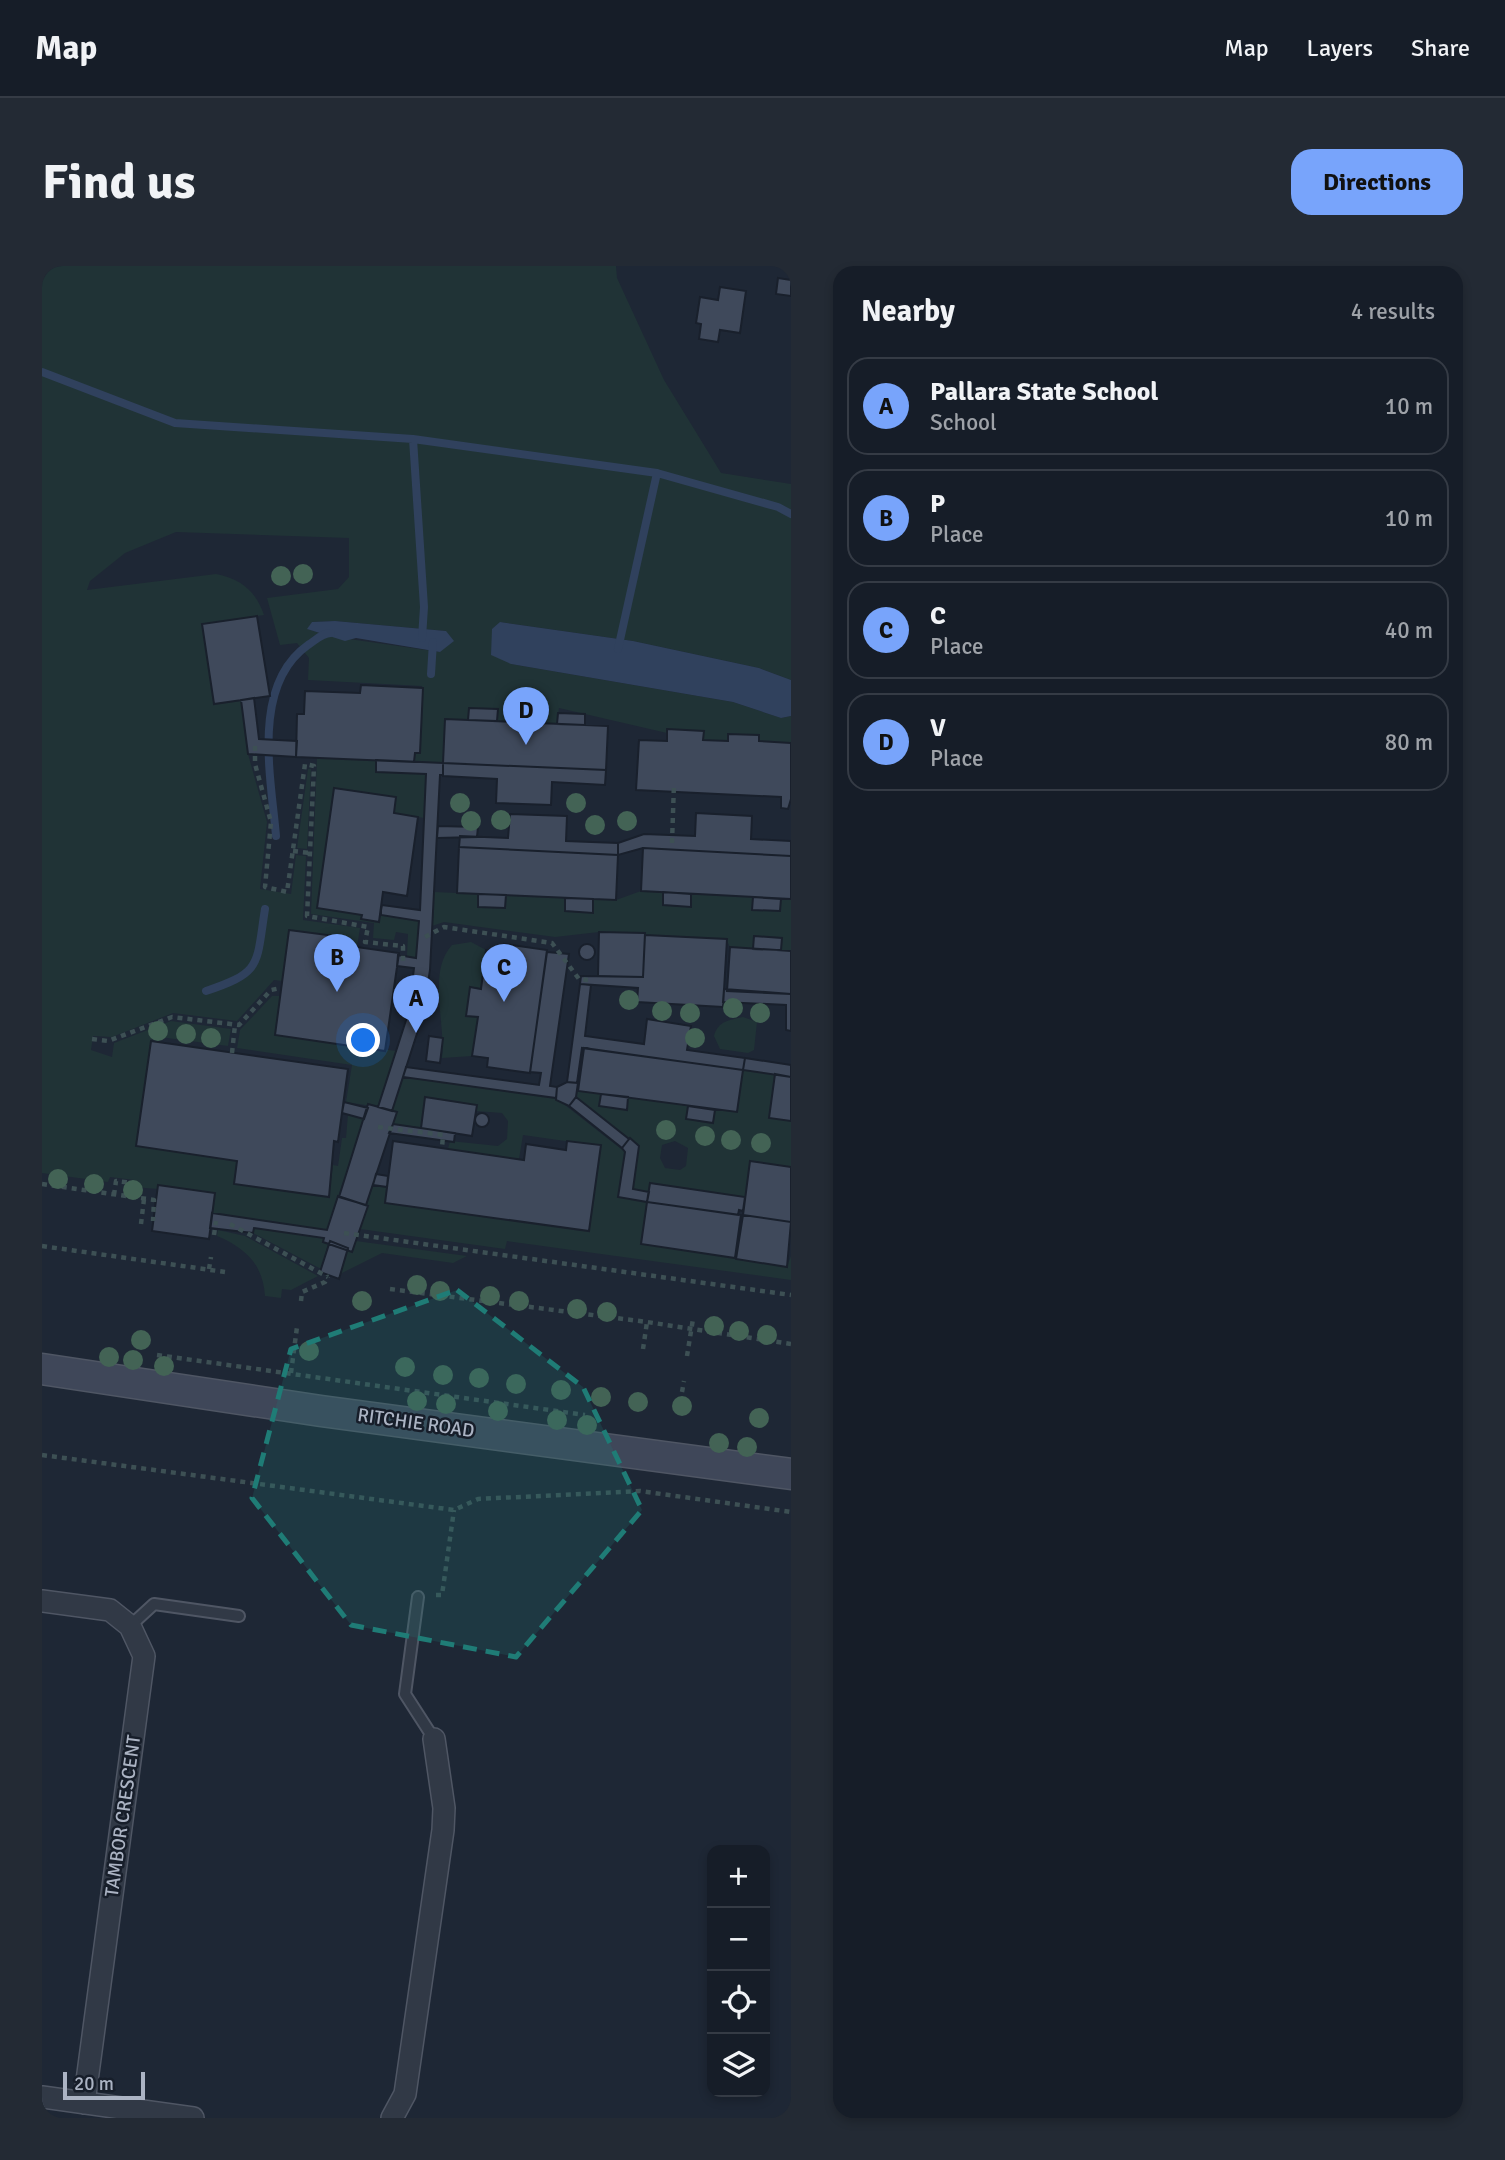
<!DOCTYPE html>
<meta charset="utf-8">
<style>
body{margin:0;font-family:Signika,sans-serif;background:#232a34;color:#f1f3f6}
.controls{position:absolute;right:21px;bottom:21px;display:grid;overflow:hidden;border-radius:14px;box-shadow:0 4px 10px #0003}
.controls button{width:63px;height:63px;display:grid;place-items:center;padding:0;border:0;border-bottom:2px solid #353b45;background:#161d28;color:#f1f3f6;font:35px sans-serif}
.scale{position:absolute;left:21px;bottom:18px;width:82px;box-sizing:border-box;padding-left:7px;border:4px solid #abb3c3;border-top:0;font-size:19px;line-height:24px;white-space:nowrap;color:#abb3c3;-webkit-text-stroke:5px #171e2a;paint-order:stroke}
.you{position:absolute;left:322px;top:775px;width:24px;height:24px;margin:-18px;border:5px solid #fff;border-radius:50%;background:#1a73e8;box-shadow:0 0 0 10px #1a73e833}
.badge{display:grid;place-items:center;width:46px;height:46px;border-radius:50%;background:#78a4fb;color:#111;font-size:23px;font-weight:700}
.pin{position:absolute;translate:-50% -58px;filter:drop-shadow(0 2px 4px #0008)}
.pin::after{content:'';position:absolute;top:37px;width:24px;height:21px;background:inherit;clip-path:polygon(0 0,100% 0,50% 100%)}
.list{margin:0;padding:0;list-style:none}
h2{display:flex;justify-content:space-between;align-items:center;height:91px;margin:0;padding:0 28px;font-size:30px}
h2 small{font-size:23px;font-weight:400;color:#9ea2a8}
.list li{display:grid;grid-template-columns:46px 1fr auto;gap:21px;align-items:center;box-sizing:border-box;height:98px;margin:0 14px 14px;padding:0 14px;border:2px solid #353b45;border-radius:21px}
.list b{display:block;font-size:26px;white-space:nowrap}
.list p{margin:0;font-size:23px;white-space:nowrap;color:#9ea2a8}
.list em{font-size:23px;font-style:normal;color:#9ea2a8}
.icon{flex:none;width:38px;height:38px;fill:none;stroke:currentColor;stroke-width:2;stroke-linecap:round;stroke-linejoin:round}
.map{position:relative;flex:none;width:749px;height:1852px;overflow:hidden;border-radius:21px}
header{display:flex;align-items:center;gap:42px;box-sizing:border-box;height:98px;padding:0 35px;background:#161d28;border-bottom:2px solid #353b45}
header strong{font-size:33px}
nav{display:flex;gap:38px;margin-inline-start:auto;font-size:24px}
.intro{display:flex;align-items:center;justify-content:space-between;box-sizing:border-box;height:168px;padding:0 42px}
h1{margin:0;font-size:49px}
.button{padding:18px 32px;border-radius:21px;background:#78a4fb;color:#111;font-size:24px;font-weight:700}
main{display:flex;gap:42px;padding:0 42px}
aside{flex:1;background:#161d28;border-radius:21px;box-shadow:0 4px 10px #0003}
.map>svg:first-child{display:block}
</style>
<header>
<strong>Map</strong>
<nav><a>Map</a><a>Layers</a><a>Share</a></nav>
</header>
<div class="intro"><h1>Find us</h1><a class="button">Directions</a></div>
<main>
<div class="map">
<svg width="749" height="1852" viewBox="0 0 749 1852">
<rect width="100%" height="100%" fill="#1e2735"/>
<!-- green -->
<path fill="#203336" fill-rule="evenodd" d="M0,0H574L575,12L622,114L679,207L749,218V414L717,402L591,375L458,356L469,398L691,436L739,452L749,450V477L717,475V469L687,468L686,475L661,474L662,465L626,463L625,467L517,442L515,458L455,455V443L428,442L426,454L403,453L401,497L372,496L373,487H378L380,420L266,414L267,392L255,377L238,379L225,332L296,323L307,311V272L134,266L83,287L48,315L45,324L174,308C199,313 214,325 222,349L160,359L172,438L199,434L206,488L225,556L218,623L249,628L254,589L264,590L261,654L318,662L315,681L300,679L301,671L248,664L240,715L232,714L195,755L131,747L70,771L51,770L49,784L70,791L72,777L129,755L189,763L186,780L110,770L95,880L195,895L192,918L287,931L291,899L296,900L300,872H304L306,848L322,853L285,964L170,947L173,927L103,922L92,920V914L68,911L66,916L0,907ZM293,355L404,365L398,386L286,370L266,363L270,356Z
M275,492L334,494V506L384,508L382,552L352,547L354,531L275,642L320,649L319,653L337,656L339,649L377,655L374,692L365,690L366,668L354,666L352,674L331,672L332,657L269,648Z
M266,503H269L265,583L255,582Z
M599,625L621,626V639L648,641L649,628L711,631L710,644L737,645L739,633H749V685L739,684V672L712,670L711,683L688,681L684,673L557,666L513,671L402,656L390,660L392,626L436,628V641L463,642L464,629L523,632V645L550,647L551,633L574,634Z
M429,676L444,684L439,723L428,721L424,749L436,751L430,790L400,792C404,758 385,706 410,679Z
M230,730H238L233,769L354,785L336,841L304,836L310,799L195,782L198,764Z
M701,751L715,756L712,784L706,787L678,783L672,770C676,755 687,754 701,751Z
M701,804L733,808L749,855V901L709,895L703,931L608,917L607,926L591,923L597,880L534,831L536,825L559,828L558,840L584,844L586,831L646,840L645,853L670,857L673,844L695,846ZM633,875L646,882L644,900L638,904L623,902L618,892L620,879Z
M361,811L514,832L583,886L576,931L605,936L599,978L745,1000L749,990V1014L465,975L463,983L318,963L331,919L345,921L343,937L547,965L558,880L481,869L477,893L406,883L408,875L456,880L465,873L466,855L460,847L434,845V839L383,831L379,862L351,858L350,845Z
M212,962L282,972L281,976L286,978L279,1003L211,967Z
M176,964L203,970L276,1010L249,1024L240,1023L239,1032L223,1030C221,999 204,982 175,970Z
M314,975L425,990L411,997L340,987L298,1008L305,984L311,986Z"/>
<!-- water -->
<path fill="#30415d" d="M293,355L404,365L412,375L398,386L314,372L303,375L265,363L270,356Z
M458,356L591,375L717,402L749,414V450L739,452L691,436L469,398L449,389L450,363Z"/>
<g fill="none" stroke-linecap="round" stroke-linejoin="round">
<!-- stream -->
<path stroke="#30415d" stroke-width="8" d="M0,106L133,157L371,173L615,207L736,241L749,248
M371,173L382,341L380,372
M576,383L615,207
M389,408L391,376
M234,570C229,511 209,419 266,379C274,374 280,367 289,367
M164,725C221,706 214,699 223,643"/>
</g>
<!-- building -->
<path fill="#3f495b" stroke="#19202c" stroke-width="2" d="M736,12L749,14V30L734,28Z
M678,21L704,25L698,67L678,64L676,76L657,73L659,58L654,57L658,31L676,34Z
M215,350L228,430L172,438L160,358Z
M319,419L381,422L378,487H373L372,496L254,491L255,448H262L263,425L318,427Z
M212,432L217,473L255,475L254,491L206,488L199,434Z
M427,442L456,443L455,455L426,454Z
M516,447L543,448V459L515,458Z
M403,453L566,460L564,504L401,497Z
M625,463L662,465L661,474L686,475V468L717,469V475L749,477V533L746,543L739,542V531L594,524L597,474L625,475Z
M334,494L401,497V509H398L388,704L381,749L350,845L336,841L366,748L372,702L355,700L356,689L374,692L377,655L339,649V644L340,639L378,644L384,508L334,506Z
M401,497L564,504L563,519L510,516L509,539L454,537L455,513L401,510Z
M292,522L354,531L352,547L376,551L365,630L341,626L337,656L319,653L320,649L275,642Z
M654,547L710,550L709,573L749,575V590L601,582L576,589V577L602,568L653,570Z
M468,548L525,550L524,575L576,577V589L417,581L418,570L466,572Z
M396,560L436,561L435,571L395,572Z
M417,581L576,589L574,634L415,627Z
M601,582L749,590V633L599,625Z
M621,626L649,628V641L621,639Z
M436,628L464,629L463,642L436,641Z
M711,631L739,633L738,645L710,644Z
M523,632L551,633V647L523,645Z
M247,664L301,671L300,679L357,687L343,785L233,769Z
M557,666L603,667L601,711L556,710Z
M603,669L685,673L681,741L595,736L596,722L538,718L539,710L601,711Z
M712,670L740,672L739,684L711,683Z
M462,678L505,684L488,807L445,801L446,792L430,790L436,751L424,750L428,721L439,723L444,684L461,686Z
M537 686a8 8 0 1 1 16 0a8 8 0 1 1-16 0Z
M688,681L749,685V728L685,725Z
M505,686L527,688L508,820L515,821L514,832L361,811L364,801L497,819L499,807L488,806Z
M538,718L549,719L543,770L602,778L605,753L649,760L645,784L703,792L701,804L540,782L535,817L525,816Z
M682,723L749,728V765L744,764V739L681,736Z
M387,770L401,772L398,797L384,795Z
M109,775L306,803L296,876L292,875L287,931L192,918L195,895L94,880Z
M542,782L701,804L695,846L536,825Z
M703,792L749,799V811L701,804Z
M733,808L749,811V855L727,852Z
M525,816L536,817L534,831L527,840L514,834L515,821Z
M559,828L586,831L585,844L557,840Z
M383,831L435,839L430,870L379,862Z
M534,831L587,873L580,882L527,840Z
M302,836L326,842L322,853L300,847Z
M326,838L355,846L324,939L297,931Z
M646,840L673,844L671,857L644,853Z
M433 854a7 7 0 1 1 14 0a7 7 0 1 1-14 0Z
M351,858L413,867L412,876L347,867Z
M588,872L597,880L591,923L607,926L605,936L576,931L583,886L580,882Z
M351,875L482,894L484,878L524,884L525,875L559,879L547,965L343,937Z
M708,895L749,901V956L701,949Z
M334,908L346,910L345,921L331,919Z
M608,917L703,931L701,945L697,944L696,949L605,936Z
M116,919L173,927L167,973L110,965Z
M296,930L326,940L310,986L281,976L282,972L212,962L211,967L168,962L170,947L285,964Z
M605,936L699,949L693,992L599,978Z
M701,949L749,956L745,1001L694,993Z
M288,975L306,982L297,1013L278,1006Z"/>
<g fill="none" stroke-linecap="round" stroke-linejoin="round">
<defs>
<path id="lane" d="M376,1331L363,1428L392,1473
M88,1360L112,1338L197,1350"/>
<path id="street" d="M0,1335L68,1344L88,1360L102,1390L42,1837
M0,1831L151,1852
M350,1852L363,1828L401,1564L402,1542L392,1473"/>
<path id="secondary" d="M0,1103L279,1145L749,1208"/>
</defs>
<!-- lane casing -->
<use href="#lane" stroke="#4f5664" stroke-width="14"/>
<!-- street casing -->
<use href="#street" stroke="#4f5664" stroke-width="24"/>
<!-- secondary casing -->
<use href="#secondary" stroke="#4f5664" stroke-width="33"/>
<!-- path -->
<path stroke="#3d5054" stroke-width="4.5" stroke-dasharray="5 5" stroke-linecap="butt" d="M213,480V498L229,556L223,621L245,626L263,498L272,500L265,650L326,661L323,676L361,680V695
M630,577L632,517
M251,585L268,587
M383,671L402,661L510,677L537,713L546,714
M50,773L66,775L130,751L197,759L229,724L239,722
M190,787L193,759
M336,861L401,869L400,882
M0,918L112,934L111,955
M72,929L74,915L92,917
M99,958L102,933
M188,958L286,1011
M302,967L749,1029
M172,969L174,955
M0,980L183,1006
M167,1003L169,991
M348,1023L605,1056L749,1078
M259,1035L260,1026L283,1016L286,1010
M601,1083L605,1056
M115,1089L543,1149
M645,1090L651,1053
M249,1107L255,1061
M640,1126L642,1115
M0,1189L412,1244L436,1233L598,1225L749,1246
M394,1329H400L412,1244"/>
<!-- lane -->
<use href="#lane" stroke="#313946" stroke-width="10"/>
<!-- street -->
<use href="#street" stroke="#313946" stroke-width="21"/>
<!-- secondary -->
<use href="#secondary" stroke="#3f4759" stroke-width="30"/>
</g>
<!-- trees -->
<g fill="#436355">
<circle cx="261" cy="308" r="10"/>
<circle cx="239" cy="310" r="10"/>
<circle cx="418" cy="537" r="10"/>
<circle cx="534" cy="537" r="10"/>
<circle cx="459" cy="554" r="10"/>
<circle cx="429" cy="555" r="10"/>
<circle cx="585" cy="555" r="10"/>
<circle cx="553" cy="559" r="10"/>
<circle cx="587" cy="734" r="10"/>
<circle cx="691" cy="742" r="10"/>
<circle cx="620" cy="745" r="10"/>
<circle cx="648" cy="747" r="10"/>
<circle cx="718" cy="747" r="10"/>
<circle cx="116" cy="765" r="10"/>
<circle cx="144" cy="768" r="10"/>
<circle cx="169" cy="772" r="10"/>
<circle cx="653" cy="772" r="10"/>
<circle cx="624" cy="864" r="10"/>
<circle cx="663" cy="870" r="10"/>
<circle cx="689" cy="874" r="10"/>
<circle cx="719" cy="877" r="10"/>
<circle cx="16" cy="913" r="10"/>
<circle cx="52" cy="918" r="10"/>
<circle cx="91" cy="924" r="10"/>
<circle cx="375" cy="1019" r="10"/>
<circle cx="398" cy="1025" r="10"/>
<circle cx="448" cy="1030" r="10"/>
<circle cx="320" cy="1035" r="10"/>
<circle cx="477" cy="1035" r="10"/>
<circle cx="535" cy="1043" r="10"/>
<circle cx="565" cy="1046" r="10"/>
<circle cx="672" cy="1060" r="10"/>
<circle cx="697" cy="1065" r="10"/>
<circle cx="725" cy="1069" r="10"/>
<circle cx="99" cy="1074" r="10"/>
<circle cx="267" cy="1085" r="10"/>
<circle cx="67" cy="1091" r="10"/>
<circle cx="91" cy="1094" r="10"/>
<circle cx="122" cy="1100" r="10"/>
<circle cx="363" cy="1101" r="10"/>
<circle cx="401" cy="1109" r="10"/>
<circle cx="437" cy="1112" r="10"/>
<circle cx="474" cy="1118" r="10"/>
<circle cx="519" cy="1124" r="10"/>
<circle cx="559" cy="1131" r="10"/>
<circle cx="375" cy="1135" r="10"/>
<circle cx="596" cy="1136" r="10"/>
<circle cx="404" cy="1138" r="10"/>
<circle cx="640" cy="1140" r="10"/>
<circle cx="456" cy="1145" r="10"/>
<circle cx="717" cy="1152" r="10"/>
<circle cx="515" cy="1154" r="10"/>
<circle cx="545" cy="1159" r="10"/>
<circle cx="677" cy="1177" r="10"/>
<circle cx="705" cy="1181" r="10"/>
</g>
<!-- marked area -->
<path fill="#1f7c76" fill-opacity="0.2" stroke="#1f7c76" stroke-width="5" stroke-dasharray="14 9" stroke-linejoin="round" d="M415,1024L541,1121L600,1244L474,1391L309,1359L210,1232L249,1083Z"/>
<g text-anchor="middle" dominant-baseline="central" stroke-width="5" stroke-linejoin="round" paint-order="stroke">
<!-- street labels -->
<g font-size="19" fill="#abb3c3" stroke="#171e2a">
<text transform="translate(374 1157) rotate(8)">RITCHIE ROAD</text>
<text transform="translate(81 1550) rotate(-82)">TAMBOR CRESCENT</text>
</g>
</g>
</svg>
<div class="controls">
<button>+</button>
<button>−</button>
<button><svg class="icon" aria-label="locate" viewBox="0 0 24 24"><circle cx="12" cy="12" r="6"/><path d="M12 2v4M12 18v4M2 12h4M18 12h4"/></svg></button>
<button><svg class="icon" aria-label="layers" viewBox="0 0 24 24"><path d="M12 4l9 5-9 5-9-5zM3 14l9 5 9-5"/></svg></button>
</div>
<div class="scale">20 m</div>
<div class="you"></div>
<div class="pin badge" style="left:374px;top:767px">A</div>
<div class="pin badge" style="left:295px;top:726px">B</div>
<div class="pin badge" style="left:462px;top:736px">C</div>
<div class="pin badge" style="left:484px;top:479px">D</div>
</div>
<aside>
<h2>Nearby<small>4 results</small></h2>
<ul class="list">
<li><span class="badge">A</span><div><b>Pallara State School</b><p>School</p></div><em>10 m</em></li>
<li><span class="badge">B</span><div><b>P</b><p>Place</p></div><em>10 m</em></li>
<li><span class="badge">C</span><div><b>C</b><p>Place</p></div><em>40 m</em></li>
<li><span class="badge">D</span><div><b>V</b><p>Place</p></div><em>80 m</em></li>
</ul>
</aside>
</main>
